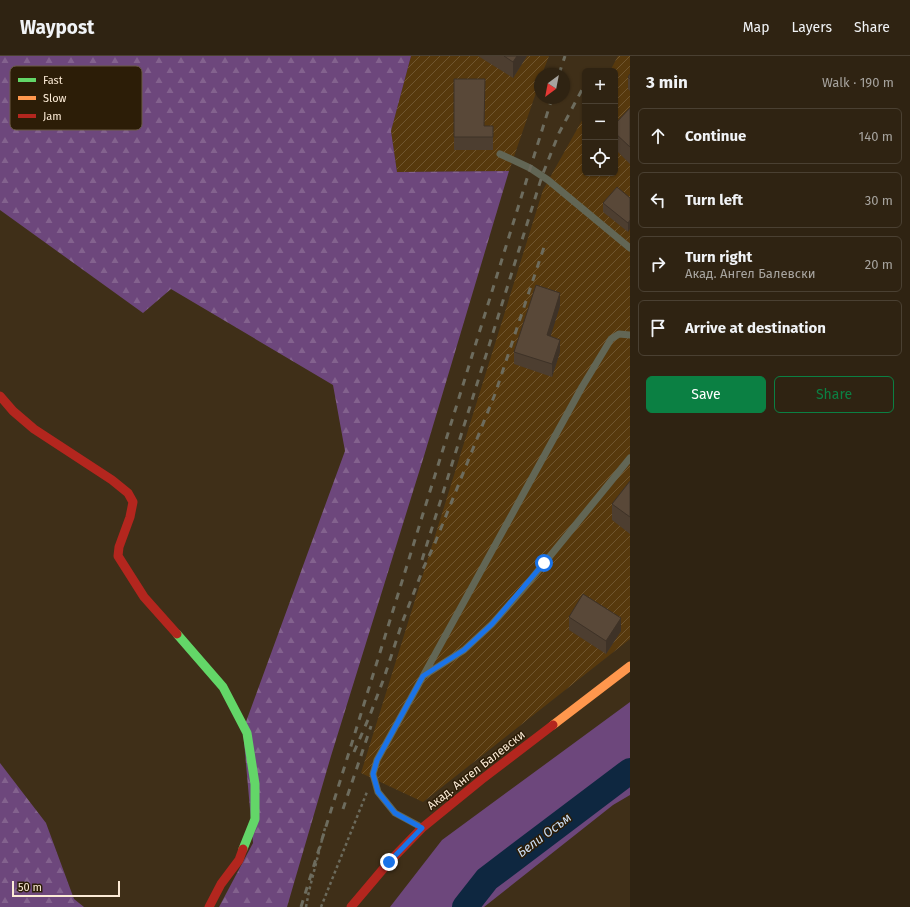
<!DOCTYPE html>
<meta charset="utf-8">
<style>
body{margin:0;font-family:"Fira Sans",sans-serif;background:#3b2f20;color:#f1f3f6}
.controls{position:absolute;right:12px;top:12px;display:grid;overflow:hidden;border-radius:6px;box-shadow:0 1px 3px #0004}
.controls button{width:36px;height:36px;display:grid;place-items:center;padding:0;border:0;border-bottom:1px solid #4a4032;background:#2f2312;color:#f1f3f6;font:20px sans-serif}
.compass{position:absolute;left:534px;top:12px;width:36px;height:36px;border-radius:50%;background:#2f2312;box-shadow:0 1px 3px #0004;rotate:212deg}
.scale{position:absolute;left:12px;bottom:10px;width:108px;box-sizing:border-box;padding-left:4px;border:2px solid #fcebd6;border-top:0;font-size:11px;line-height:14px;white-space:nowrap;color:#fcebd6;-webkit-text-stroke:3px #2c1d07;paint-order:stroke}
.stop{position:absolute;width:12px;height:12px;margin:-9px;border:3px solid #1a73e8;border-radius:50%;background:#fff}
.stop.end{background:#1a73e8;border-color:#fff;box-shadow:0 1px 4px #0008}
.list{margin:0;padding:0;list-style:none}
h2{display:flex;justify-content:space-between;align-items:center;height:52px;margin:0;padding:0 16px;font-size:17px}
h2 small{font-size:13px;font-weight:400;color:#a7a49f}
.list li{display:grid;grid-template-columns:26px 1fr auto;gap:12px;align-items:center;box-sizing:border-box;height:56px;margin:0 8px 8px;padding:0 8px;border:1px solid #4a4032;border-radius:6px}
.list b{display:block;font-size:15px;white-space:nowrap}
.list p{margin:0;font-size:13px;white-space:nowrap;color:#a7a49f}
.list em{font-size:13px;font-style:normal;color:#a7a49f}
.actions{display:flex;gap:8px;padding:12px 16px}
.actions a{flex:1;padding:9px 0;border:1px solid #0b8043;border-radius:6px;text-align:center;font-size:14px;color:#0b8043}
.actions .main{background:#0b8043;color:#fff}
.icon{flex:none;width:22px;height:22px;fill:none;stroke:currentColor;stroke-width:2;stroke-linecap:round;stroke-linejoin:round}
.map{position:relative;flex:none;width:630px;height:851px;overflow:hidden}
header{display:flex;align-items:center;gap:24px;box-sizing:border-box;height:56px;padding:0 20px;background:#2f2312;border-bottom:1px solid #4a4032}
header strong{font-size:19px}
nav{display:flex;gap:22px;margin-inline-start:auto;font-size:14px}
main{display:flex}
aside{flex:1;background:#2f2312}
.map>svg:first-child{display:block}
</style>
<header>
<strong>Waypost</strong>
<nav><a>Map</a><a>Layers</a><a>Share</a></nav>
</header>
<main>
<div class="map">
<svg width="630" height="851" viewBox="0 0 630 851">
<defs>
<pattern id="industrial-furrows" width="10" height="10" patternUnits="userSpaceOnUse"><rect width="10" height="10" fill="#57390d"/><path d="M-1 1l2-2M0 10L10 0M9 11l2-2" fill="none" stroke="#705630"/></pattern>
<pattern id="forest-firs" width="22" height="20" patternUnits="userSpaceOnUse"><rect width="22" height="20" fill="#6d477c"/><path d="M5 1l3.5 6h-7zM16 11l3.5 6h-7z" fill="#83628e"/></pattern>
</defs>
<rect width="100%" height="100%" fill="#3f2f18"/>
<!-- industrial -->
<path fill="url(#industrial-furrows)" d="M411,0H549L542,18H540V25L509,115L397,116L391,75Z
M618,0H630V583L423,746L361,717L543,134L585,59V117H615V15H610Z"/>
<!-- grass -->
<path fill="#6d477c" d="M630,646V739L613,749L484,851H390L442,784Z"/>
<!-- forest -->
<path fill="url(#forest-firs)" d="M0,0H411L391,75L397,116L509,115L424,400L331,700L287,851H219L253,787L243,674L345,395L333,329L171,233L143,257L0,154Z
M0,707L46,767L74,843L84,851H0Z"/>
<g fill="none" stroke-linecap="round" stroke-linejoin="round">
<!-- river -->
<path stroke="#0e2740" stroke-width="26" d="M465,851L487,823L630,715"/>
<!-- path -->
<path stroke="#6b6a5c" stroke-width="2.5" stroke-dasharray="3 3" stroke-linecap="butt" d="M306,851L309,835L325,772
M321,851L367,736"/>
<!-- lane -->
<path stroke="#626655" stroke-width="7" d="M500,98L530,112L548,124L630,192
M425,619L464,594L492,568L524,532L630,402
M421,771L395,757L378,736L373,718L377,704L582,331L611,283L619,278L630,279"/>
<!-- fast -->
<path stroke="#63d668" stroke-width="9" d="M177,578L223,631L247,677L255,728V763L243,793"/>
<!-- slow -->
<path stroke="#ff974d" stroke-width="9" d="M553,669L630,610"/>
<!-- jam -->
<path stroke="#b3261e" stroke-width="9" d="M0,340L13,355L34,373L112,424L128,437L133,446L130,461L119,491L118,500L144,541L177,578
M209,851L221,828L239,804L243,793
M351,851L389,806L422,772L481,724L553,669"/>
<!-- rail -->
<path stroke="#6d6c5e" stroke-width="3" stroke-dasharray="7 7" stroke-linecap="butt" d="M559,18L565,0
M422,504L542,120L559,77L585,28
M354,696L370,659L384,622L402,567L423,513L435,487L495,338L546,185
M343,753L371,670
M301,851L552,42"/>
</g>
<!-- wall -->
<path fill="#4d3e30" d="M478,0H527L513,22Z
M630,18V35L628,33V21Z
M454,23L484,70L493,81V94H454Z
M630,52V108L615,93V68Z
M630,142L628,176L603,156V147Z
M560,250L550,280L560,296L552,321L514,308V296Z
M630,425V478L612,464V448Z
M569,561L621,575L606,598L569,574Z"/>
<!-- shaded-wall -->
<path fill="#3e3227" d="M517,0H527L513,22V6Z
M630,164V173L628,176V167Z
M560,237V250L547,292V279Z
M560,284V296L552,321V308Z
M621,562V575L606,598V585Z"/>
<!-- building -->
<path fill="#594838" stroke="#3e3227" d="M504,0H517L513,6Z
M630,18V23L628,21Z
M454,23H485L484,70H493V81H454Z
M630,52V91L615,77V68Z
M617,131L630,142V164L628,167L603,147Z
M536,229L560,237L547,279L560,284L552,308L514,296Z
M630,425V461L612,448Z
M583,538L621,562L606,585L569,561Z"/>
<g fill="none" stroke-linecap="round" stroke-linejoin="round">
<!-- route -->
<path stroke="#1a73e8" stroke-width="5" d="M389,806L422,772L395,757L378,736L373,718L377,704L423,620L464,594L492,568L544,507"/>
</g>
<g text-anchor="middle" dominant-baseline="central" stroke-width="3" stroke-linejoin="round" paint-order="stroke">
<!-- street labels -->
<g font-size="12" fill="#fcebd6" stroke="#2c1d07">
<text transform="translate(476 714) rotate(-38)">Акад. Ангел Балевски</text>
</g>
<!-- water labels -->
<g font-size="13" font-style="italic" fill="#cadef5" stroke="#2c1d07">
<text transform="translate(544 779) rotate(-37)">Бели Осъм</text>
</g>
</g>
<!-- legend -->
<rect x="10" y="10" width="132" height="64" rx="6" fill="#2c1d07" stroke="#6a5b45" stroke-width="1"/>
<rect x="18" y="22" width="18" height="4" fill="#63d668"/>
<rect x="18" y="40" width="18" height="4" fill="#ff974d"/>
<rect x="18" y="58" width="18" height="4" fill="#b3261e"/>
<g font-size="11" fill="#fcebd6">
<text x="43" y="28">Fast</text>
<text x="43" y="46">Slow</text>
<text x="43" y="64">Jam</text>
</g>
</svg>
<div class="controls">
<button>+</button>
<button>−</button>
<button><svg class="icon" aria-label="locate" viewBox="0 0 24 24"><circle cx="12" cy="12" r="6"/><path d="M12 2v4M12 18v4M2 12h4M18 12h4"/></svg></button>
</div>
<svg class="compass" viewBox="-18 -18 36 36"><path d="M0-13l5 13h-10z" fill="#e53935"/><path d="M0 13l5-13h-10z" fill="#a7a49f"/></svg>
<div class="scale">50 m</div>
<div class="stop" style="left:544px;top:507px"></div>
<div class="stop end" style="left:389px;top:806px"></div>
</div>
<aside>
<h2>3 min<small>Walk · 190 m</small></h2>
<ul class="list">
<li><svg class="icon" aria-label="ahead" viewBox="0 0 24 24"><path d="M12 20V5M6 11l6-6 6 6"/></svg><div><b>Continue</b></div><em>140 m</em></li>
<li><svg class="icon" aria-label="left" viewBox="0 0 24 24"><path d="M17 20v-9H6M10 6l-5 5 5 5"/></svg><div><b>Turn left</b></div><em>30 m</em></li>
<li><svg class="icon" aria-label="right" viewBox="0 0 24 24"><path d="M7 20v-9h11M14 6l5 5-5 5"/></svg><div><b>Turn right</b><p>Акад. Ангел Балевски</p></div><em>20 m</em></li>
<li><svg class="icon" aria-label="arrive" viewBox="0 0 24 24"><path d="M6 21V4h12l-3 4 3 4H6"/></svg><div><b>Arrive at destination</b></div></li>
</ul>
<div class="actions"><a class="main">Save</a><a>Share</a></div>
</aside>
</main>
